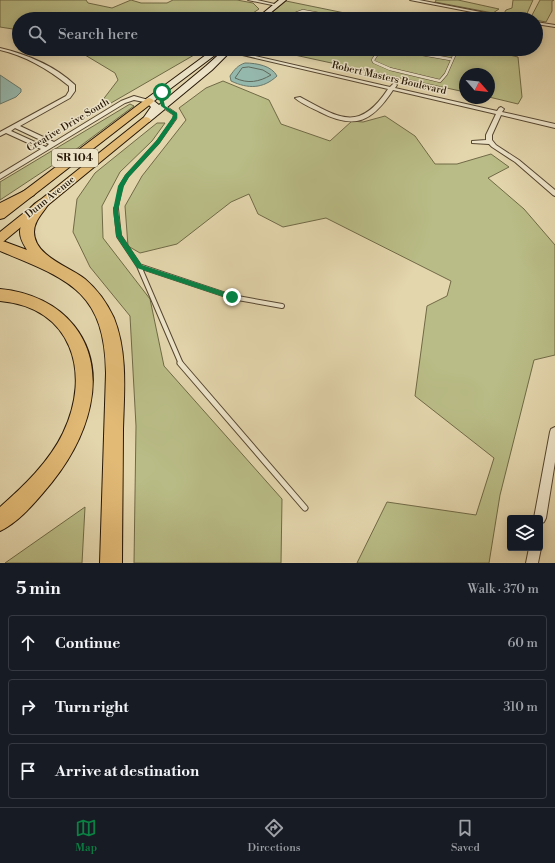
<!DOCTYPE html>
<meta charset="utf-8">
<style>
body{margin:0;font-family:"Libre Bodoni",serif;background:#20242c;color:#f1f3f6}
.controls{position:absolute;right:12px;bottom:12px;display:grid;overflow:hidden;border-radius:4px;box-shadow:0 2px 10px #0003}
.controls button{width:36px;height:36px;display:grid;place-items:center;padding:0;border:0;border-bottom:1px solid #363941;background:#171b24;color:#f1f3f6;font:20px sans-serif}
.compass{position:absolute;left:459px;top:68px;width:36px;height:36px;border-radius:50%;background:#171b24;box-shadow:0 2px 10px #0003;rotate:118deg}
.stop{position:absolute;width:12px;height:12px;margin:-9px;border:3px solid #0b8043;border-radius:50%;background:#fff}
.stop.end{background:#0b8043;border-color:#fff;box-shadow:0 1px 4px #0008}
.list{margin:0;padding:0;list-style:none}
h2{display:flex;justify-content:space-between;align-items:center;height:52px;margin:0;padding:0 16px;font-size:17px}
h2 small{font-size:13px;font-weight:400;color:#9ea1a6}
.list li{display:grid;grid-template-columns:26px 1fr auto;gap:12px;align-items:center;box-sizing:border-box;height:56px;margin:0 8px 8px;padding:0 8px;border:1px solid #363941;border-radius:4px}
.list b{display:block;font-size:15px;white-space:nowrap}
.list em{font-size:13px;font-style:normal;color:#9ea1a6}
.icon{flex:none;width:22px;height:22px;fill:none;stroke:currentColor;stroke-width:2;stroke-linecap:round;stroke-linejoin:round}
.map{position:relative;flex:none;width:555px;height:563px;overflow:hidden}
.search{position:absolute;background:#171b24;box-shadow:0 2px 10px #0003;left:12px;right:12px;top:12px;height:44px;display:flex;align-items:center;gap:10px;box-sizing:border-box;padding:0 14px;border-radius:22px;color:#9ea1a6;font-size:15px}
.sheet{height:244px;background:#171b24}
nav{display:flex;justify-content:space-around;align-items:center;box-sizing:border-box;height:56px;border-top:1px solid #363941;background:#171b24;font-size:11px;color:#9ea1a6}
nav a{display:grid;justify-items:center;gap:2px}
nav .on{color:#0b8043}
.map>svg:first-child{display:block}
</style>
<div class="map">
<svg width="555" height="563" viewBox="0 0 555 563">
<rect width="100%" height="100%" fill="#e3d5ac"/>
<filter id="stains"><feTurbulence type="fractalNoise" baseFrequency=".005" numOctaves="4"/><feColorMatrix values="0 0 0 0 .2 0 0 0 0 .09 0 0 0 0 .02 0 0 0 .5 -.17"/></filter>
<radialGradient id="worn" r=".72"><stop offset=".6" stop-color="#630" stop-opacity="0"/><stop offset="1" stop-color="#630" stop-opacity=".3"/></radialGradient>
<!-- green -->
<path fill="#b9bc86" stroke="#706a46" d="M0,0H86L88,3L112,8L131,0L141,3H167L173,0H237L253,3L259,9L244,19H19V30L0,27Z
M436,0H458L499,9L493,13L435,2Z
M513,0H533L525,18L503,15L506,10L512,8Z
M540,0H554L552,1V11L546,22L530,19Z
M286,1L374,19H264Z
M75,49H189L201,51L92,114L118,80L115,73Z
M267,49H484L518,57L522,97L518,104L489,97V74H465V92Z
M223,81L269,100L281,124L330,141L352,121L363,122L385,116L415,136L435,164H457L491,154L509,167L488,178L524,209L555,245V355L534,360L500,495L489,563H357L387,502L476,515L494,458L415,396L427,306L447,296L451,281L326,218L283,227L258,214L249,194L231,202L177,244L140,253L128,246L125,206L142,176L186,120L179,108L206,88Z
M130,104L134,106L71,153L0,200V182Z
M157,123H165L152,141L120,172L102,206L103,238L150,299L164,366L282,499L281,563H134L136,426L130,316L90,267L73,232L77,199L95,173Z
M85,507L82,563H5Z"/>
<!-- water -->
<path fill="#95b8ad" stroke="#69786a" d="M245,63C257,63 272,66 277,76C263,89 248,89 231,81L230,76C234,70 238,65 245,63Z
M0,75L21,89V92L16,97L0,104Z"/>
<g fill="none" stroke-linecap="round" stroke-linejoin="round">
<!-- shore -->
<path stroke="#5e685a" stroke-width="1" d="M249,67L263,70L271,75C259,82 248,84 235,78L242,68Z"/>
<defs>
<path id="lane-far3" d="M295,14L303,11L347,19
M264,15L283,19
M281,19L293,14L320,19
M321,49L348,54H352L354,49
M380,49L373,60L374,62L390,69L440,81L446,74L457,49
M393,49L450,59"/>
<path id="lane-far2" d="M116,210L121,186L127,176L158,142L175,118V114L163,106"/>
<path id="lane-far1" d="M116,209L119,236L139,266L181,364
M139,266L232,297L282,306"/>
<path id="lane" d="M180,363L305,508"/>
<path id="street" d="M248,0H257L279,5L277,6Z
M410,0H419L517,19H508Z
M536,22L555,25V27L536,24Z
M0,48C26,54 55,66 75,85V91L70,98L20,126L54,142L121,101L134,96L152,101L149,103L134,100L125,103L0,179V174L41,149L6,133L0,136V132L66,96L69,91V86C48,69 26,56 0,50ZM15,128L49,144L46,147L11,131Z
M217,49H225L390,87L394,83L397,85L395,88L497,111L499,108L501,107L504,109L502,112L555,124V128L501,115L492,135V140L496,145L519,160L555,190V196L553,195L515,162L492,147L489,144L472,143V141L486,140V135L496,114L393,90C372,122 355,130 320,112C312,108 302,104 295,98L300,97C339,118 359,133 388,89Z
M555,427V462L546,518L544,522L540,524V518H534L550,432L551,429Z
M540,546L541,548L538,563H526L529,548H540Z"/>
<path id="secondary" d="M279,0H286L263,19H256Z
M214,49H223L154,101L159,105L206,66L225,49H233L212,70L154,118L149,122H143L142,120L151,107L145,101L146,99Z"/>
<path id="primary" d="M149,98L152,99L154,101L152,103L4,218L0,219V209L146,99Z
M146,117L149,118L151,120L149,122L4,241L0,242V232L143,118Z"/>
<path id="highway" d="M30,188L34,189L36,192L34,195L0,213V203Z
M43,199L48,200L49,203C44,212 34,220 34,232C34,256 70,267 85,279C98,290 107,303 114,318C128,353 124,393 123,429C123,474 122,518 122,563H100L106,373C105,290 67,279 0,251V240L27,250C24,245 20,239 20,232C20,221 32,202 43,199Z
M0,289C63,295 104,341 90,406C83,439 65,468 43,493C31,507 17,523 0,531V507C24,486 49,462 63,433C92,373 72,307 0,301Z"/>
</defs>
<!-- lane-far3 casing -->
<use href="#lane-far3" stroke="#554630" stroke-width="3.5"/>
<!-- lane-far2 casing -->
<use href="#lane-far2" stroke="#554630" stroke-width="4.5"/>
<!-- lane-far1 casing -->
<use href="#lane-far1" stroke="#554630" stroke-width="6"/>
<!-- lane casing -->
<use href="#lane" stroke="#554630" stroke-width="7"/>
<!-- street casing -->
<use href="#street" stroke="#554630" stroke-width="2"/>
<!-- secondary casing -->
<use href="#secondary" stroke="#261706" stroke-width="2"/>
<!-- primary casing -->
<use href="#primary" stroke="#261706" stroke-width="2"/>
<!-- highway casing -->
<use href="#highway" stroke="#261706" stroke-width="2"/>
<!-- lane-far3 -->
<use href="#lane-far3" stroke="#ede4c9" stroke-width="2.5"/>
<!-- lane-far2 -->
<use href="#lane-far2" stroke="#ede4c9" stroke-width="3"/>
<!-- lane-far1 -->
<use href="#lane-far1" stroke="#ede4c9" stroke-width="4"/>
<!-- lane -->
<use href="#lane" stroke="#ede4c9" stroke-width="5"/>
<!-- street -->
<use href="#street" fill="#ede4c9" fill-rule="evenodd"/>
<!-- secondary -->
<use href="#secondary" fill="#ede4c9" fill-rule="evenodd"/>
<!-- primary -->
<use href="#primary" fill="#e2ba76" fill-rule="evenodd"/>
<!-- highway -->
<use href="#highway" fill="#e2ba76" fill-rule="evenodd"/>
</g>
<!-- route -->
<path fill="#0b8043" d="M161,91L164,92L163,98L165,106L177,113V118L160,143L129,177L124,186L118,210L122,236L142,265L234,295V299H230L137,268L116,236L113,210L118,186L125,175L156,141L172,118L173,115L161,106L159,98Z"/>
<g text-anchor="middle" dominant-baseline="central" stroke-width="3" stroke-linejoin="round" paint-order="stroke">
<!-- far-street labels -->
<g font-size="10" fill="#261706" stroke="#ede4c9">
<text transform="translate(389 78) rotate(13)">Robert Masters Boulevard</text>
<text transform="translate(68 125) rotate(-31)">Creative Drive South</text>
<text transform="translate(50 197) rotate(-39)">Dunn Avenue</text>
</g>
<!-- shield labels -->
<rect fill="#ede4c9" stroke="#625440" stroke-width="1" x="52" y="149" width="46" height="18" rx="3"/>
<g font-size="11" font-weight="bold" fill="#261706">
<text x="75" y="158">SR 104</text>
</g>
</g>
<rect width="100%" height="100%" filter="url(#stains)"/>
<rect width="100%" height="100%" fill="url(#worn)"/>
</svg>
<div class="controls">
<button><svg class="icon" aria-label="layers" viewBox="0 0 24 24"><path d="M12 4l9 5-9 5-9-5zM3 14l9 5 9-5"/></svg></button>
</div>
<svg class="compass" viewBox="-18 -18 36 36"><path d="M0-13l5 13h-10z" fill="#e53935"/><path d="M0 13l5-13h-10z" fill="#9ea1a6"/></svg>
<div class="stop" style="left:162px;top:92px"></div>
<div class="stop end" style="left:232px;top:297px"></div>
<div class="search"><svg class="icon" aria-label="search" viewBox="0 0 24 24"><circle cx="10" cy="10" r="6"/><path d="M15 15l6 6"/></svg>Search here</div>
</div>
<section class="sheet">
<h2>5 min<small>Walk · 370 m</small></h2>
<ul class="list">
<li><svg class="icon" aria-label="ahead" viewBox="0 0 24 24"><path d="M12 20V5M6 11l6-6 6 6"/></svg><div><b>Continue</b></div><em>60 m</em></li>
<li><svg class="icon" aria-label="right" viewBox="0 0 24 24"><path d="M7 20v-9h11M14 6l5 5-5 5"/></svg><div><b>Turn right</b></div><em>310 m</em></li>
<li><svg class="icon" aria-label="arrive" viewBox="0 0 24 24"><path d="M6 21V4h12l-3 4 3 4H6"/></svg><div><b>Arrive at destination</b></div></li>
</ul>
</section>
<nav>
<a class="on"><svg class="icon" aria-label="map" viewBox="0 0 24 24"><path d="M3 6l6-2 6 2 6-2v14l-6 2-6-2-6 2zM9 4v14M15 6v14"/></svg>Map</a>
<a><svg class="icon" aria-label="directions" viewBox="0 0 24 24"><path d="M12 3l9 9-9 9-9-9zM9 14v-3h6M13 9l2 2-2 2"/></svg>Directions</a>
<a><svg class="icon" aria-label="saved" viewBox="0 0 24 24"><path d="M7 4h10v16l-5-4-5 4z"/></svg>Saved</a>
</nav>
